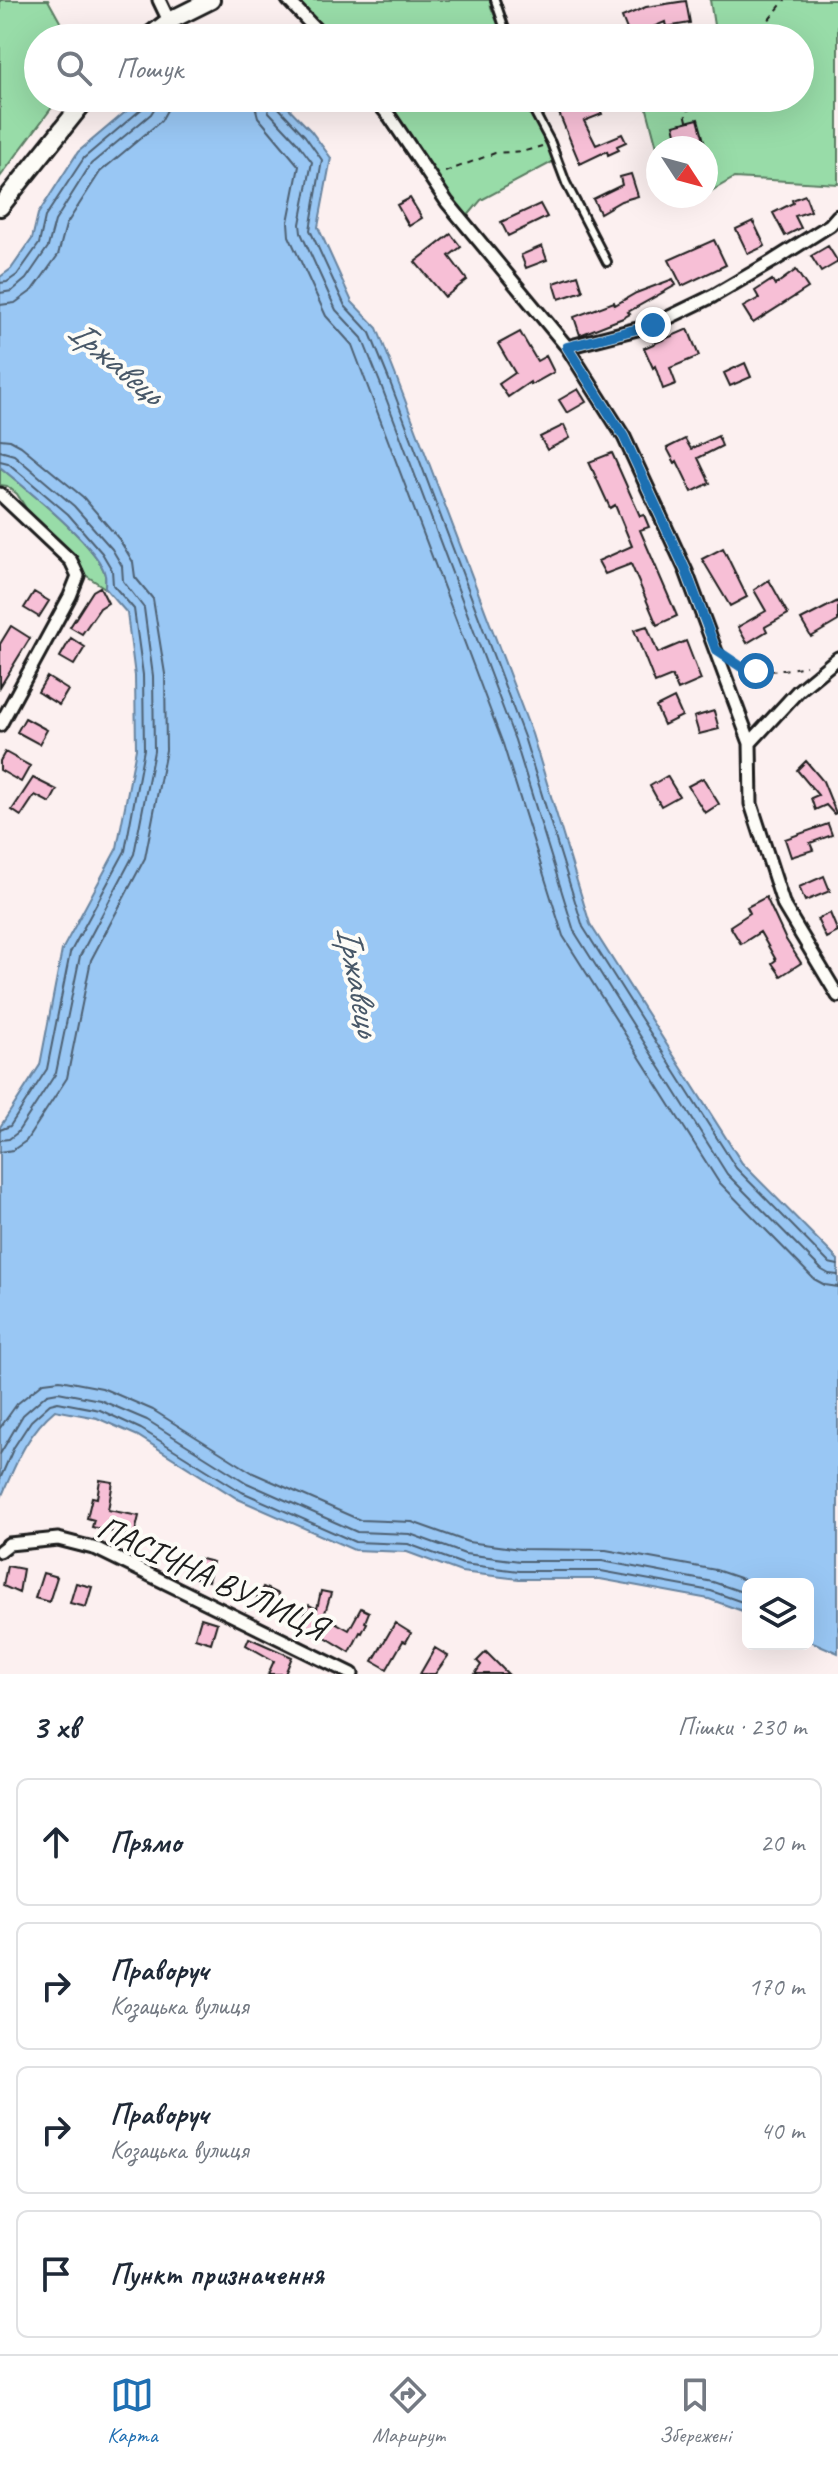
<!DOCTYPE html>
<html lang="uk">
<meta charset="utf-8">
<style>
body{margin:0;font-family:Caveat,sans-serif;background:#f2f2f3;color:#1f2937}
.controls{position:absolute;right:24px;bottom:24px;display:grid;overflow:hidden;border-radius:12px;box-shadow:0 8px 32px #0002}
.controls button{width:72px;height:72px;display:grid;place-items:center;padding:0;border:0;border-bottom:2px solid #e0e1e3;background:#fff;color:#1f2937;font:40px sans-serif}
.compass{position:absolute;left:646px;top:136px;width:72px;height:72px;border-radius:50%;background:#fff;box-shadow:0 8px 32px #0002;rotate:126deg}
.stop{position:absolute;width:24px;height:24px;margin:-18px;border:6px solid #1f6fb2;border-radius:50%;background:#fff}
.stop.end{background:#1f6fb2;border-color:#fff;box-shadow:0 2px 8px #0008}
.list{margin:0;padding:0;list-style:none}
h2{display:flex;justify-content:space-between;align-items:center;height:104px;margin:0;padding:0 32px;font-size:34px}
h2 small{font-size:26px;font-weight:400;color:#747a83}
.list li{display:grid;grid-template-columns:52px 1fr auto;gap:24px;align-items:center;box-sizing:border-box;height:128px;margin:0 16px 16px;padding:0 16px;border:2px solid #e0e1e3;border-radius:12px}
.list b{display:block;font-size:30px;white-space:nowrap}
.list p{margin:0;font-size:26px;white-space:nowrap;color:#747a83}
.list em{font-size:26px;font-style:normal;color:#747a83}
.icon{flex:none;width:44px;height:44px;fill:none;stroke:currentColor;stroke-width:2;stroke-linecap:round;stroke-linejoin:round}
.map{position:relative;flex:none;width:838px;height:1674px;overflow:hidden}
.search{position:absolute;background:#fff;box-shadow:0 8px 32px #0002;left:24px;right:24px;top:24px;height:88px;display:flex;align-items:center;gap:20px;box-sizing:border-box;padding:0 28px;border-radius:44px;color:#747a83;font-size:30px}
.sheet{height:680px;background:#fff}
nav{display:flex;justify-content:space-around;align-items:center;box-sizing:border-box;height:112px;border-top:2px solid #e0e1e3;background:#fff;font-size:22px;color:#747a83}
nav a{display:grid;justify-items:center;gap:4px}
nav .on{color:#1f6fb2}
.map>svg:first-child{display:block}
</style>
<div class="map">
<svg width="838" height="1674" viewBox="0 0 838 1674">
<rect width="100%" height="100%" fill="#fcf0f0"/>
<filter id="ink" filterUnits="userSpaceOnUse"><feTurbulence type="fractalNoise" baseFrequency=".0125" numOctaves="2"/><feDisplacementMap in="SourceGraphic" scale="16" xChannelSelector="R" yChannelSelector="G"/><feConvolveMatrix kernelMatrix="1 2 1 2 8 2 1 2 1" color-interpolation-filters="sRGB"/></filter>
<g filter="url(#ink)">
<!-- green -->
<path fill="#98dca8" stroke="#5a7c62" stroke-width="2" d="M0,0H48L69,38H38V98H59L0,177Z
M297,0H490L491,7L504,38H331Z
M710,0H838V184L734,178L706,194V148H658V151L644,98H800V38H716Z
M383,98H535L560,158L481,200L466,218L396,114Z
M0,467C24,487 100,547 105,575C106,579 105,583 105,588L84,574L80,562L31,516L17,494L7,486L0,485Z"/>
<!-- water -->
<path fill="#99c7f4" stroke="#67839e" stroke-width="2" d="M142,98H279L311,131L331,158L318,227L352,302L377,328L397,379L532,734L590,924L742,1163L838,1260V1653L808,1640V1584H748V1613L709,1599L600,1579H519L461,1572L407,1552L354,1550L238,1499L138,1436L97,1418L55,1410C26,1434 15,1466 0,1500V1127L40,1065L62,950L117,848L136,749L135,676L127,613L105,588C105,583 106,579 105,575C100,547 24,487 0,467V277L11,269L32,239L38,214L78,152Z"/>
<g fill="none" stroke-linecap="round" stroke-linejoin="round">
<!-- shore -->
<path stroke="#4e6072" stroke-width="2" d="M253,98L258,117L299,166L288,222L289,236L326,316L352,345L369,390L503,744L563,936L718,1181L814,1279L825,1285L838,1287
M265,98L269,112L297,142L312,162L300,224L301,233L336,310L362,338L381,385L515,740L574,931L727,1174L822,1270L829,1274L838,1275
M275,98L277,106L305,136L322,160L310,230L345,306L370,333L390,382L524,737L583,927L736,1168L829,1263L838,1265
M0,283L7,282L17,275L39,244L45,217L84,158L144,107L146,98
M0,293L12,291L26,279L48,247L55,221L91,164L151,114L156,106L157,98
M0,305L15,303L33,290L58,255L66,225L100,172L161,121L167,110L169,98
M0,439L10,440L21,446L83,497L119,539L133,562L135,577L153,599L165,674L166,750L145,858L91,960L67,1078L26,1141L13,1150L0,1152
M0,451L14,455L74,506L112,549L122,566L123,581L144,608L153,676L154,751L134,854L80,956L56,1073L17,1133L9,1139L0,1140
M0,461L8,463L68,514L102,553L112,570L113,585L134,609L143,675L144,749L125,851L70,953L47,1069L10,1126L0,1130
M0,1428L17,1404L44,1382L60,1380L102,1388L153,1410L253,1473L360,1520L412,1522L468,1542L520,1549L606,1550L716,1570L757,1584
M0,1454L23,1415L47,1394L58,1392L100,1400L147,1420L247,1483L357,1532L410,1534L465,1554L520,1561H602L713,1582L748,1594
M0,1479L14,1447L31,1421L50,1404L58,1402L100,1410L141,1429L242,1492L355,1542L408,1544L463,1564L519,1571H601L711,1591L748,1604"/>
</g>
<!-- building -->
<path fill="#f7bfd6" stroke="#1c1c1c" stroke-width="2" d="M686,1L690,23L666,27L665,22L630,37L622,17L646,7Z
M575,98H579L582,106L596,101L602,114L584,121L596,145L622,134L626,142L617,146L619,150L608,155L607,151L580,164L556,106Z
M698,119L706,148H680L674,125Z
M631,174L638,196L621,201L600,213L593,199L622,185L620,177Z
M805,195L811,211L795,216L801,228L785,236L773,213L793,203L792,200Z
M410,198L422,218L409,226L397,205Z
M540,204L547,217L508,236L501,222Z
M753,221L765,246L748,254L736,229Z
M451,234L461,247L449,256L467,280L445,297L415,262Z
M714,240L726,265L682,286L669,260Z
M542,246L547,260L526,268L521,255Z
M828,246L838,262L821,272L811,256Z
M796,270L808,288L753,323L743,307L759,298L755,291L772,280L775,285Z
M578,275L583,291L559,299L554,283Z
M673,279L676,285L628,312L630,314L623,318L580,335L574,317L614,302L615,305L636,293Z
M688,329L699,356L670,368L676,384L663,389L655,366L653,368L644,348Z
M520,332L537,361L546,356L554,372L531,385L530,382L508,397L499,384L515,373L498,344Z
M745,363L751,377L730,386L724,373Z
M578,389L586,402L567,413L559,400Z
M564,425L570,438L547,450L540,437Z
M718,436L722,446L698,458L710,483L692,492L677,461L675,463L667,448L685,439L691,449Z
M612,453L640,516L644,515L649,527L640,530L677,616L657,625L631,564L605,574L598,561L632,546L615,505L610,508L589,462Z
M723,548L747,597L730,606L702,559Z
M769,580L788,614L765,627L767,631L747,643L738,627L766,611L754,590Z
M100,587L108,603L100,608L82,634L70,627L93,591Z
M34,592L49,601L39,617L24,608Z
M838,601V621L811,637L801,620Z
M11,626L30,638L0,687V644Z
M647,626L658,653L686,641L701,680L678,690L672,676L655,683L634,630Z
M71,638L85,647L74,665L60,657Z
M47,677L68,690L59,705L38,692Z
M674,698L682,716L664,725L656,707Z
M714,711L719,729L699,734L694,717Z
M25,718L47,730L39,744L17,732Z
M5,752L30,766L21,782L0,770V761Z
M806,761L823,781L836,813L834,814L826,805L815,810L811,798L818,795L797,770Z
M667,776L679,796L661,806L650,786Z
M33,778L57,790L50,803L35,795L21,816L12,810Z
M703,778L719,804L705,813L688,786Z
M828,824L832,835L810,843L813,850L791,857L785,839Z
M824,876L830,891L805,901L799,887Z
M766,897L785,938L801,963L781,976L772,963L776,960L760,932L741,944L730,926L750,913L747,907Z
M830,913L838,932L826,938L817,919Z
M100,1480L113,1482L108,1510L139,1516L134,1537L92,1527L94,1520L87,1518L92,1497L97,1498Z
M197,1558L213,1562L208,1581L192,1577Z
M7,1566L23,1569L19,1593L3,1586Z
M43,1573L57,1577L49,1602L35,1598Z
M76,1583L92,1587L86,1607L70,1603Z
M263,1587L278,1594L269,1612L254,1604Z
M321,1591L331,1593L324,1616L349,1630L361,1608L369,1612L365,1622L367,1623L362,1633L360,1632L350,1652L317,1632L315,1635L298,1627L309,1605L317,1609Z
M201,1618L217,1623L211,1643L195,1638Z
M395,1623L411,1633L406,1642L403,1641L387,1669L373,1661Z
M249,1638L292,1657L285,1674H268L274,1661L246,1645Z
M435,1648L448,1656L435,1674H420Z
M486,1652L508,1674H475L481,1665L477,1661Z"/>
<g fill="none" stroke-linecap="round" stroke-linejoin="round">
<defs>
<path id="lane" d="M495,0L508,38
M527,98L551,143L566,183L607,262"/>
<path id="street" d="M159,0L169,21
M288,0L324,38
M374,98L390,117L447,202L567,347L624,437L686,571L750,743L751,804L784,906L838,996
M567,347L653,325L713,296L773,261L830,225L838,216
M0,494L71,561L78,576L70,596L0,725
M750,743L798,691L838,658
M0,1551L9,1544L58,1539L97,1549L352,1674"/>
<path id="secondary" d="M147,38L169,21L211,0
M0,207L87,98"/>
</defs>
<!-- lane casing -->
<use href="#lane" stroke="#1c1c1c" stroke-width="12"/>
<!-- street casing -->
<use href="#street" stroke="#1c1c1c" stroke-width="17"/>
<!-- secondary casing -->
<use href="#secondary" stroke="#1c1c1c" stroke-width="22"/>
<!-- path -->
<path stroke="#1c1c1c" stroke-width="2" stroke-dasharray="6 6" stroke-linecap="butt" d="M754,38L785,0
M687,121L685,112L708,98
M445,172L495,153L525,151L542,146
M735,663C754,676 784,670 806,666"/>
<!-- lane -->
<use href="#lane" stroke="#fdfcf7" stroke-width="6"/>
<!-- street -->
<use href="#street" stroke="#fdfcf7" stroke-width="11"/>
<!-- secondary -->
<use href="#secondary" stroke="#fdfcf7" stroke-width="16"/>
</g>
</g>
<g fill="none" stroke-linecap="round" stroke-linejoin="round" filter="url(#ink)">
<!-- route -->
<path stroke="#1f6fb2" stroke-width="10" d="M653,325L567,347L624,437L686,571L716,650L743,668L756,671"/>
</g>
<g text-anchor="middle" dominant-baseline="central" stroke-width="8" stroke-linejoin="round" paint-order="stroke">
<!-- street labels -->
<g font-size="34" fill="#1c1c1c" stroke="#fdfcf7">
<text transform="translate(212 1577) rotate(25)">ПАСІЧНА ВУЛИЦЯ</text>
</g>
<!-- water labels -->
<g font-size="36" font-style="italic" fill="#485868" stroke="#fdfcf7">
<text transform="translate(116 361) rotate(40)">Іржавець</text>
<text transform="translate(359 980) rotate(79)">Іржавець</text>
</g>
</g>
</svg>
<div class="controls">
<button><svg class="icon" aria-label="layers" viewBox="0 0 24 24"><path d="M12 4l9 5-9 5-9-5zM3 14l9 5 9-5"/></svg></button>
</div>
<svg class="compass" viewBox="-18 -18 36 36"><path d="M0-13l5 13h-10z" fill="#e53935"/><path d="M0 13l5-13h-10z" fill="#747a83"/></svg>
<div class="stop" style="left:756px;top:671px"></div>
<div class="stop end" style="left:653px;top:325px"></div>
<div class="search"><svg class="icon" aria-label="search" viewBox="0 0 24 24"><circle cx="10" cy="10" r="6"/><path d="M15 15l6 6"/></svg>Пошук</div>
</div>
<section class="sheet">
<h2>3 хв<small>Пішки · 230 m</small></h2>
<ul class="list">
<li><svg class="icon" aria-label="ahead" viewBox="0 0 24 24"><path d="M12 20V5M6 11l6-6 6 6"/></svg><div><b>Прямо</b></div><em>20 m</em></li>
<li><svg class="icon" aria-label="right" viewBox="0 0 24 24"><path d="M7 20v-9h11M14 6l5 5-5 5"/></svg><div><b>Праворуч</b><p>Козацька вулиця</p></div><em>170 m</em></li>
<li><svg class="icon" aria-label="right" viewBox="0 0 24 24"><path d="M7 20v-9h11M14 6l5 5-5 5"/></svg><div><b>Праворуч</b><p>Козацька вулиця</p></div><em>40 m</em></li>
<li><svg class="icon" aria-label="arrive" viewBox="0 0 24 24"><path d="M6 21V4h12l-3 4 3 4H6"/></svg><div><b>Пункт призначення</b></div></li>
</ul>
</section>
<nav>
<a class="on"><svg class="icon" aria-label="map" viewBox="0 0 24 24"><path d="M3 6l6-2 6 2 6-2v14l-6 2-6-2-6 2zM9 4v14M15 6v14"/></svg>Карта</a>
<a><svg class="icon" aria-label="directions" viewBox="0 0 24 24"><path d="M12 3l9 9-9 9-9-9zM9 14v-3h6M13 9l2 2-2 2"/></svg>Маршрут</a>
<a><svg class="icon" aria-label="saved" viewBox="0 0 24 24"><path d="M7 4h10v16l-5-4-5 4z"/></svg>Збережені</a>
</nav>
